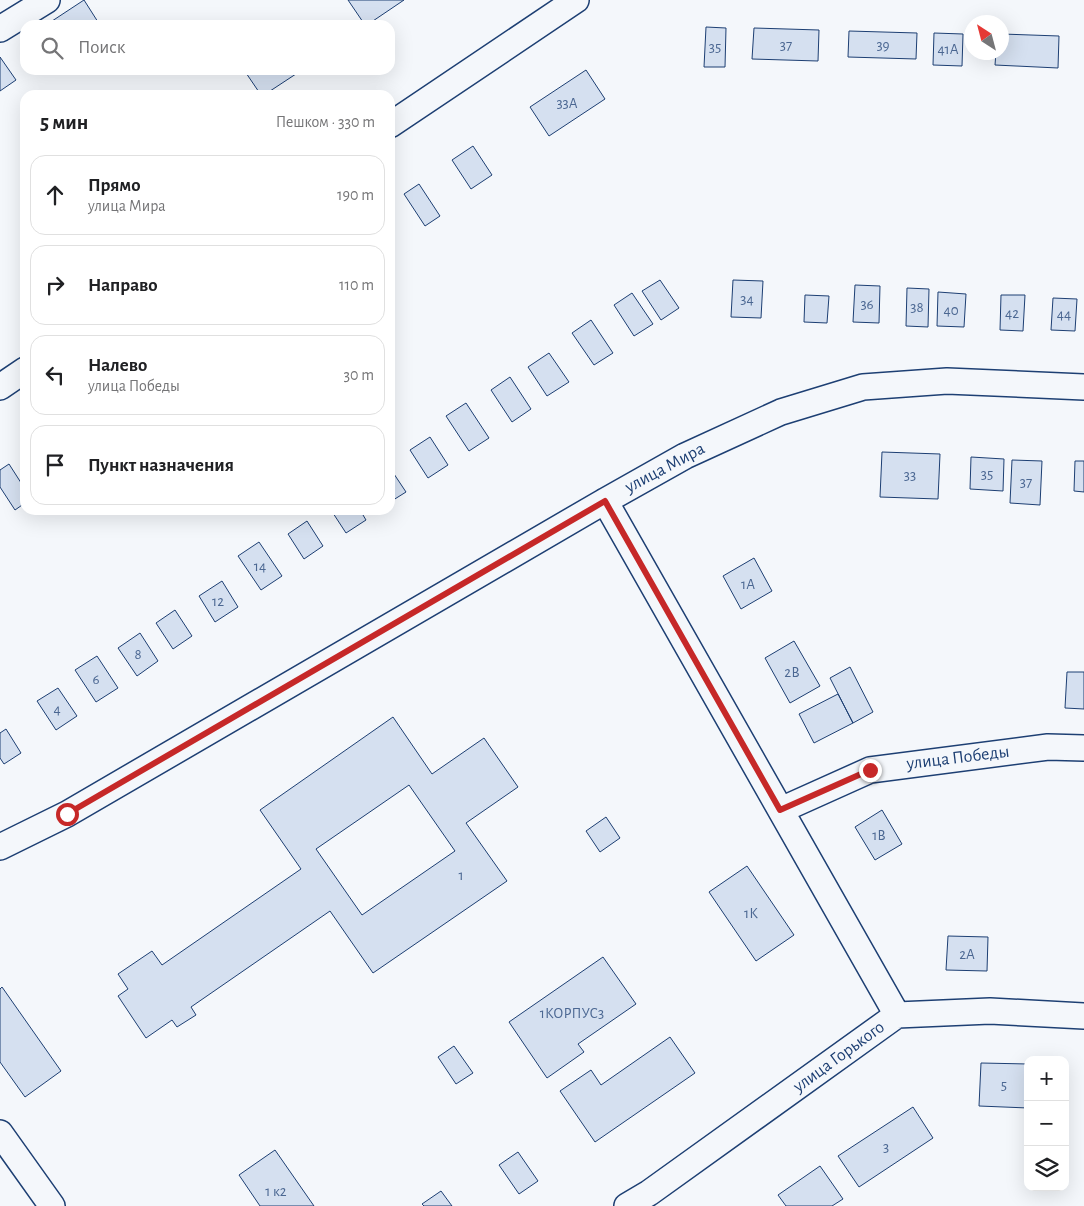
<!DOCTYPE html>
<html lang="ru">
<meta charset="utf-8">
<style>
body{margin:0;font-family:"Alegreya Sans",sans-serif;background:#f2f2f2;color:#202124}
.controls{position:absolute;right:15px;bottom:15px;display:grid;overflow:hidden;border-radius:10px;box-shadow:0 5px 20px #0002}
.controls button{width:45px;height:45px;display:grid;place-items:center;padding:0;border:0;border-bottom:1px solid #e0e0e0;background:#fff;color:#202124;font:25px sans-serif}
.compass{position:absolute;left:964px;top:15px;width:45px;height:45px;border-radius:50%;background:#fff;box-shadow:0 5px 20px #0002;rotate:324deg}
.stop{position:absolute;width:15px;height:15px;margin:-11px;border:4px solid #c62828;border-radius:50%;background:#fff}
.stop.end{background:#c62828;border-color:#fff;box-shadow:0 1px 5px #0008}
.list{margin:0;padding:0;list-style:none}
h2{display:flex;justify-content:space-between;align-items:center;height:65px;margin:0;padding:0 20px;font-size:21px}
h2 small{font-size:16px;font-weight:400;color:#757577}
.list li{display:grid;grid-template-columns:32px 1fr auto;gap:15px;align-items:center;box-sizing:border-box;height:80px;margin:0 10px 10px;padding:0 10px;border:1px solid #e0e0e0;border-radius:15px}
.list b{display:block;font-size:19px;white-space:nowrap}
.list p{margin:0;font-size:16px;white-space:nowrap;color:#757577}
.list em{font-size:16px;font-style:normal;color:#757577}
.icon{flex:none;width:28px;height:28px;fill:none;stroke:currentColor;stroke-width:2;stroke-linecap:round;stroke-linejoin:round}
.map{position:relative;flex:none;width:1084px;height:1206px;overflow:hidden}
.search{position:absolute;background:#fff;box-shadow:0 5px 20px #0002;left:20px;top:20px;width:375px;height:55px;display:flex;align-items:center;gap:12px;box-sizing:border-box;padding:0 18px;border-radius:15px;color:#757577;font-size:19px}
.panel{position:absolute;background:#fff;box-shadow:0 5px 20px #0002;left:20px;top:90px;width:375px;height:425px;border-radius:15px}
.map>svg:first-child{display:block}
</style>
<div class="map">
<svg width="1084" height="1206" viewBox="0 0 1084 1206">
<rect width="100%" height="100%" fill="#f4f7fb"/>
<!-- building -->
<path fill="#d5e0f0" stroke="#1d3f73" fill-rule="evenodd" d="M84,0L98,22L94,25H46Z
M348,0H404L367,25H365Z
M706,27L726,28L725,67H704Z
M754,28L819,30L818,61L752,59Z
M849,31L917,33L916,59L848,57Z
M934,33L963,34L962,66L933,65Z
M1002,34L1059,36L1058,68L995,65L996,52H1002Z
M0,57L16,80L0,91Z
M244,70H302L264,95H261Z
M586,70L605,99L549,136L530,107Z
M473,146L492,175L471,189L452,160Z
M419,184L440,216L425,226L404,194Z
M660,280L679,308L661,320L642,291Z
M733,280L763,281L761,318L731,317Z
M855,285L880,286L879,323L853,322Z
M907,288L929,289L928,327L906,326Z
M938,292L966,294L964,327L937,326Z
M632,293L653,324L634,336L614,305Z
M805,295L829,296L827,323L804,322Z
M1001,295H1025L1023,331L1000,330Z
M1053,298L1077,299L1075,331L1051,330Z
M591,320L613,353L594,365L572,333Z
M549,353L569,382L547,396L528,367Z
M510,377L531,409L512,422L491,390Z
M466,403L489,438L469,451L446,416Z
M430,437L448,465L428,478L410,450Z
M882,452L940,454L938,499L880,497Z
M971,457L1004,459L1003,491L970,489Z
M1012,460L1042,461L1040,505L1010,503Z
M1075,461H1084V492L1074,491Z
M9,464L25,489V503L15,510L0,487V470Z
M390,468L406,492L390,502Z
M331,510H360L366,520L346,533Z
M307,521L323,546L304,559L288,534Z
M259,542L282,576L261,590L238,556Z
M754,558L772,591L741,609L723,576Z
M222,581L238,607L215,622L199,596Z
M175,610L192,636L173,649L156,623Z
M140,633L158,661L137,676L118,648Z
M794,641L820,686L790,703L765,658Z
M97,656L118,688L96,702L75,670Z
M850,667L873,712L853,723L830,678Z
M1067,672H1084V709L1065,708Z
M58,688L77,716L56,730L37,701Z
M838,694L853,723L814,743L799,714Z
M393,717L432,774L484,738L518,787L466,823L507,881L373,973L330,911L191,1007L196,1015L177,1027L172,1020L146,1038L118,996L128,989L118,974L152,951L162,965L301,869L260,810ZM409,785L455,851L362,915L316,849Z
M6,729L21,753L4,764L0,758V733Z
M882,810L902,844L875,860L855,827Z
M606,817L620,838L600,852L586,831Z
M747,866L794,935L756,961L709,892Z
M948,936L988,937L987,971L946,970Z
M603,957L636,1004L578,1044L584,1052L547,1078L509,1022Z
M2,987L61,1071L25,1097L0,1062V989Z
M670,1037L695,1073L595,1142L560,1091L591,1070L601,1085Z
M454,1046L473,1073L456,1084L438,1057Z
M981,1063L1028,1064V1108L979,1106Z
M913,1107L933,1138L859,1187L838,1156Z
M275,1150L314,1206H260L239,1175Z
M518,1152L538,1181L519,1194L499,1165Z
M820,1166L843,1199L832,1206H786L778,1195Z
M441,1191L452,1206H424L422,1204Z"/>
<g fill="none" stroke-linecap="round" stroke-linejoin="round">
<defs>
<path id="minor" d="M0,29L47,0
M390,125L576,0
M0,387L25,370
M605,501L897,1015
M781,810L870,770L1048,747L1084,748
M0,847L67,814L605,501L685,456L781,412L863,387L947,381L1084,387
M0,1133L52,1206
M627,1206L649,1193L897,1015L990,1011L1084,1016"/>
</defs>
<!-- minor casing -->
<use href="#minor" stroke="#1d3f73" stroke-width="28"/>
<!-- minor -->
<use href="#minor" stroke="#f4f7fb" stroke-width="25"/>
</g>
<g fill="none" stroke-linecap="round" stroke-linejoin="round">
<!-- route -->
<path stroke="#c62828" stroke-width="6" d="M67,814L605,501L780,810L870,770"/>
</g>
<g text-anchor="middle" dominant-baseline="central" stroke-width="4" stroke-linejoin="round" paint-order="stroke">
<!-- number labels -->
<g font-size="15" fill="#4b6792">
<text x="786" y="45">37</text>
<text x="883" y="45">39</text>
<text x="715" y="47">35</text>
<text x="948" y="49">41А</text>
<text x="567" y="103">33А</text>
<text x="747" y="299">34</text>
<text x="867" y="304">36</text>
<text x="917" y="307">38</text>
<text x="951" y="310">40</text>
<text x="1012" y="313">42</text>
<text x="1064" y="314">44</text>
<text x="987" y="474">35</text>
<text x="910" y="475">33</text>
<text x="1026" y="482">37</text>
<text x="260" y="566">14</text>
<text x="748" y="584">1А</text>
<text x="218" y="601">12</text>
<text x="138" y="654">8</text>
<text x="792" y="672">2В</text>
<text x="96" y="679">6</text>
<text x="57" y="709">4</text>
<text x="879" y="835">1В</text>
<text x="461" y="875">1</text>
<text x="751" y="913">1К</text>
<text x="967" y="954">2А</text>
<text x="572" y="1013">1КОРПУС3</text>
<text x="1004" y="1085">5</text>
<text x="886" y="1147">3</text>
<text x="276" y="1191">1 к2</text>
</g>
<!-- street labels -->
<g font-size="18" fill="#1d3f73" stroke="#f4f7fb">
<text transform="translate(665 468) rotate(-28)">улица Мира</text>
<text transform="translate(958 758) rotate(-7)">улица Победы</text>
<text transform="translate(839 1057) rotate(-36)">улица Горького</text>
</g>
</g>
</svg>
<div class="controls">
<button>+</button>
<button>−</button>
<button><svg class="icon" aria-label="layers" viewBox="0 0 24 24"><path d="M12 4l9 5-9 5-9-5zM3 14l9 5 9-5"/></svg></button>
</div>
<svg class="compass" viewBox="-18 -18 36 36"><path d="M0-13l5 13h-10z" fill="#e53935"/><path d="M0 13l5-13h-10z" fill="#757577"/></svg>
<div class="stop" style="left:67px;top:814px"></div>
<div class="stop end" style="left:870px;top:770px"></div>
<div class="search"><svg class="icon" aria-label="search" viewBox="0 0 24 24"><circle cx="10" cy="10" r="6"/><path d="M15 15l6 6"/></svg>Поиск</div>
<section class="panel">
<h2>5 мин<small>Пешком · 330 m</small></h2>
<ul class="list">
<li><svg class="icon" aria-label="ahead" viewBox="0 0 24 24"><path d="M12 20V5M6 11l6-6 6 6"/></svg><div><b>Прямо</b><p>улица Мира</p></div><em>190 m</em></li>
<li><svg class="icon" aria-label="right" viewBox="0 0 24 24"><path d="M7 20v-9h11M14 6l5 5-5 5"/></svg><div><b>Направо</b></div><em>110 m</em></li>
<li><svg class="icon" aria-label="left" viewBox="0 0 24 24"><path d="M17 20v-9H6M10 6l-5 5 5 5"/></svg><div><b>Налево</b><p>улица Победы</p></div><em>30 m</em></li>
<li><svg class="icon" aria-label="arrive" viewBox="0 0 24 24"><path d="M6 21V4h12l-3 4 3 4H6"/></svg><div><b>Пункт назначения</b></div></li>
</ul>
</section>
</div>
